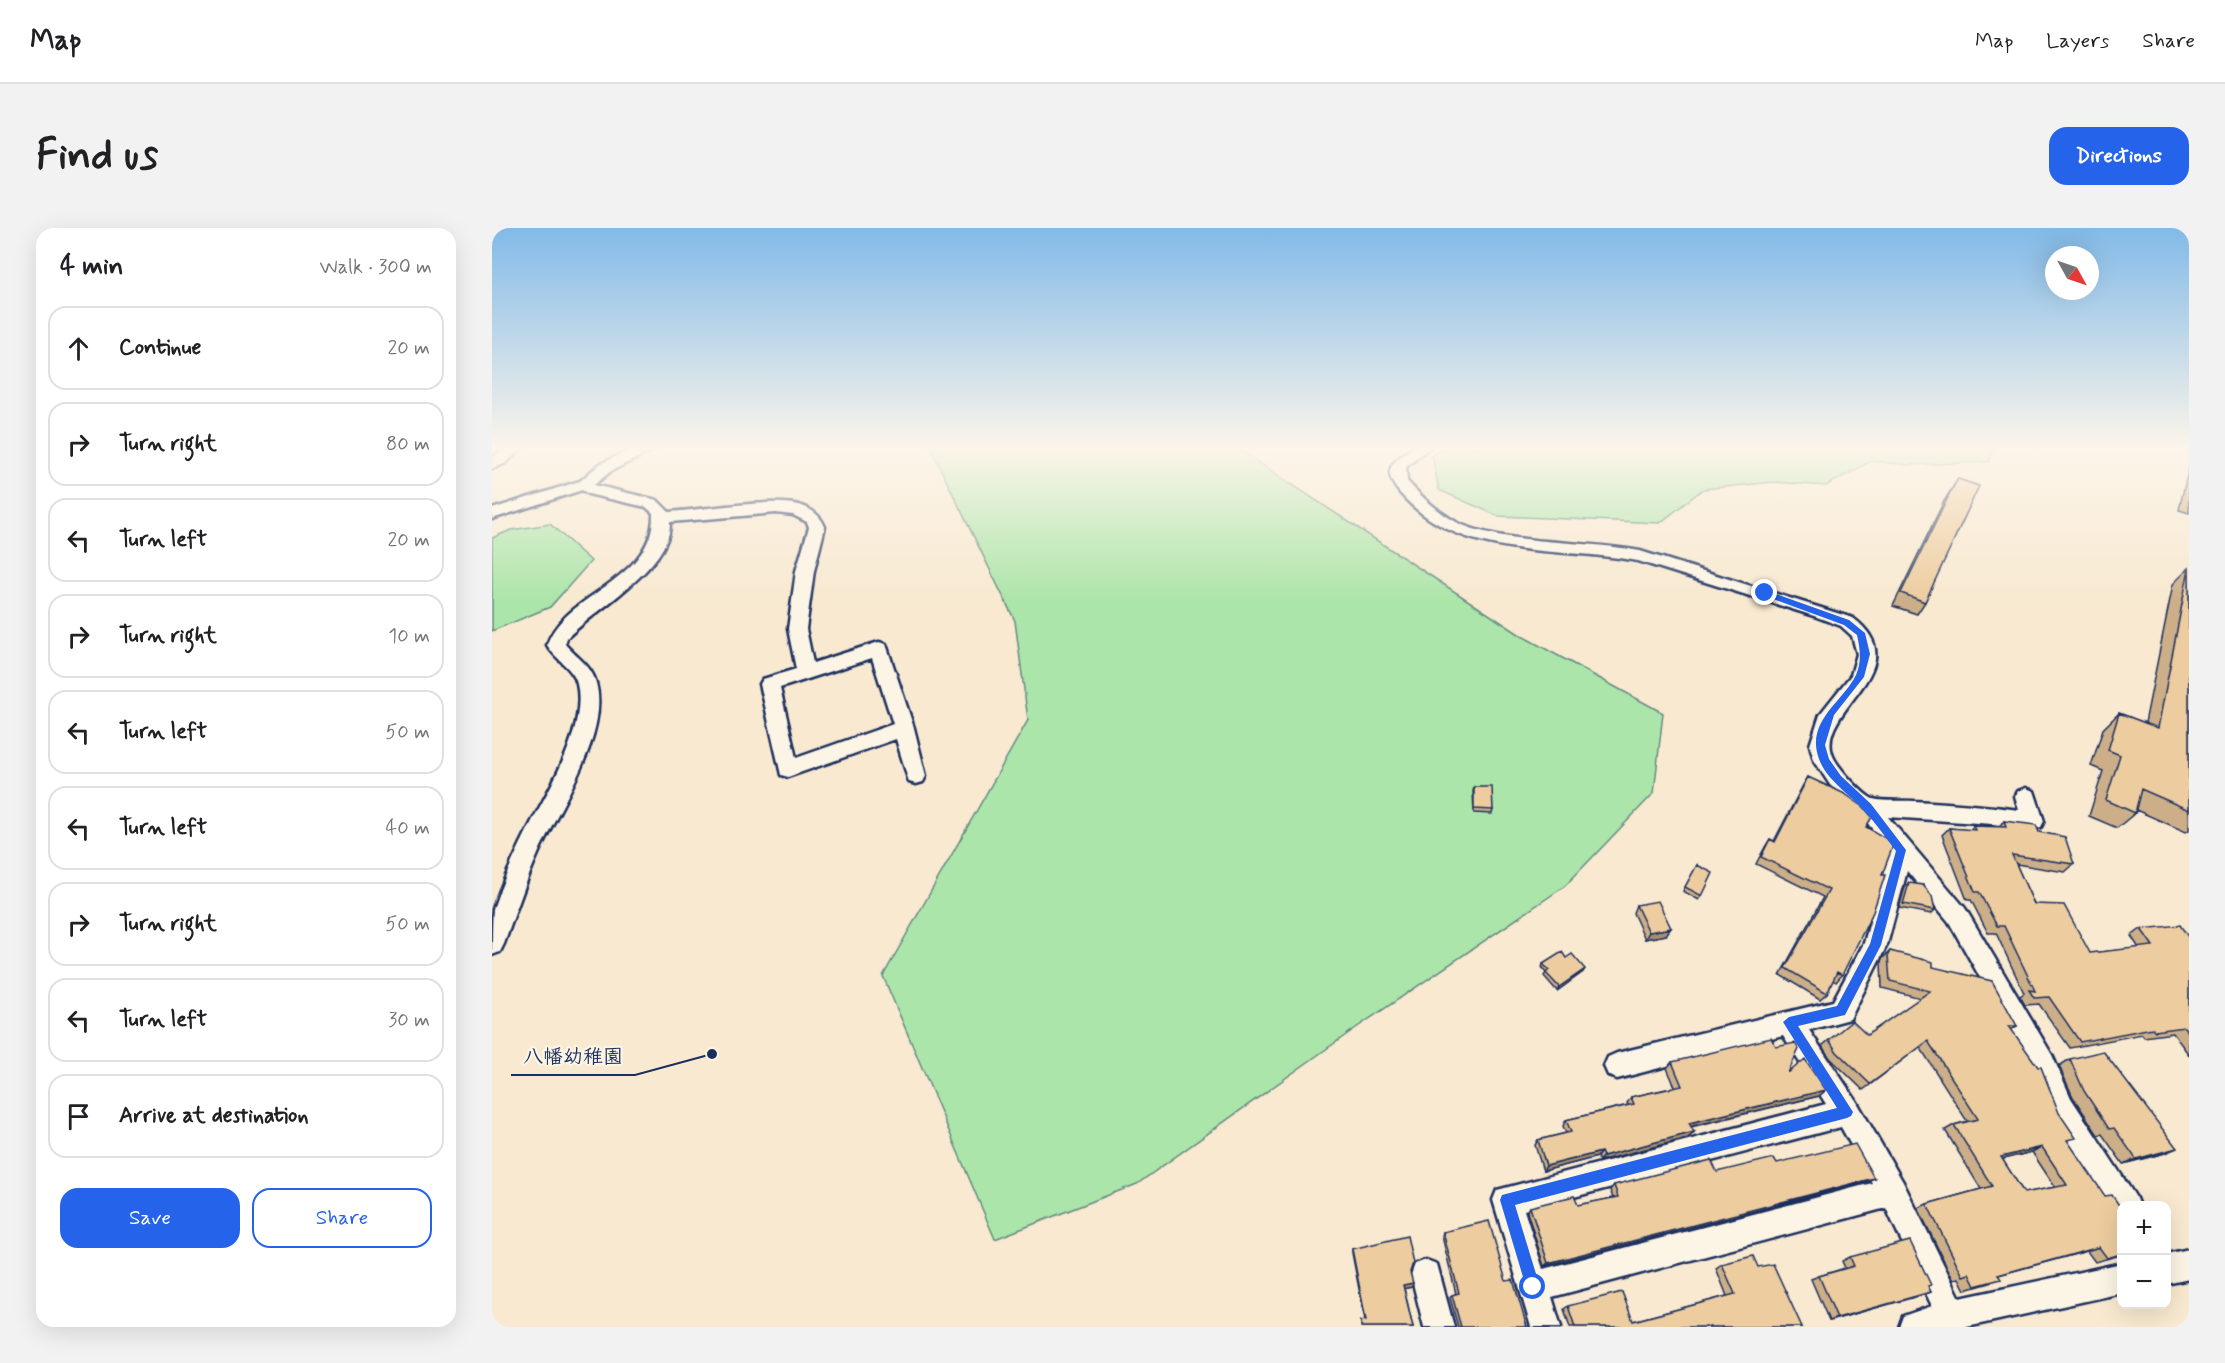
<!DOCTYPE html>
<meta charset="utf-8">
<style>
body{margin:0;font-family:Mynerve,"Klee One",sans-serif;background:#f2f2f2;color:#202124}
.controls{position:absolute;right:18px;bottom:18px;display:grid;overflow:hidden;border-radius:12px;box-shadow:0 6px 24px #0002}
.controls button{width:54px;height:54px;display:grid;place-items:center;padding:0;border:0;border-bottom:2px solid #e0e0e0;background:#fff;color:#202124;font:30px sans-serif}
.compass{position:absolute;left:1553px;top:18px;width:54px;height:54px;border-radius:50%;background:#fff;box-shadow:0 6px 24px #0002;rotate:130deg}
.stop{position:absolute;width:18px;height:18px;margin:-14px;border:4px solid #2563eb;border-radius:50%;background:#fff}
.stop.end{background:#2563eb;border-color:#fff;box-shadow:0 2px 6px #0008}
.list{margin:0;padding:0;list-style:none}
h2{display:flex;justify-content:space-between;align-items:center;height:78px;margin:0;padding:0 24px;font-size:26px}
h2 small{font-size:20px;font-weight:400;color:#757577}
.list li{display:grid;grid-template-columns:39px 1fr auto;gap:18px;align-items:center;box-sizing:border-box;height:84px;margin:0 12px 12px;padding:0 12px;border:2px solid #e0e0e0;border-radius:18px}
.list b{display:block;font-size:22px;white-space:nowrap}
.list em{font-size:20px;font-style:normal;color:#757577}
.actions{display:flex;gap:12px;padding:18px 24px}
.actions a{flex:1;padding:14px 0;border:2px solid #2563eb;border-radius:18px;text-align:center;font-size:21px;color:#2563eb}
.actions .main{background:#2563eb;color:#fff}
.icon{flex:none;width:33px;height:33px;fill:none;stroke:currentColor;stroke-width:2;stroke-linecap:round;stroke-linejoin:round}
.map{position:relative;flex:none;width:1697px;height:1099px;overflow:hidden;border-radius:18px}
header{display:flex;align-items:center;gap:36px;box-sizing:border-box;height:84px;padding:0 30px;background:#fff;border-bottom:2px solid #e0e0e0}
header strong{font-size:28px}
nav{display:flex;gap:33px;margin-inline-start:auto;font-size:21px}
.intro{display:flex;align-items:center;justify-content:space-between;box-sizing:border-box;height:144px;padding:0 36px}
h1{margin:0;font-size:42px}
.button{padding:15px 27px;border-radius:18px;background:#2563eb;color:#fff;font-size:21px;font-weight:700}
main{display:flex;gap:36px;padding:0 36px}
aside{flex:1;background:#fff;border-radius:18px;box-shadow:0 6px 24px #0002}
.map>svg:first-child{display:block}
</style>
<header>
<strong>Map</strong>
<nav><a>Map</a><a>Layers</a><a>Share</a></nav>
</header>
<div class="intro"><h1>Find us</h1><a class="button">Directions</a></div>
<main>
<aside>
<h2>4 min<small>Walk · 300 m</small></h2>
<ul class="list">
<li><svg class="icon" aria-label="ahead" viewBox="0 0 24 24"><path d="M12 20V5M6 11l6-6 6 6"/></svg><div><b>Continue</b></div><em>20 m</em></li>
<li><svg class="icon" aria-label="right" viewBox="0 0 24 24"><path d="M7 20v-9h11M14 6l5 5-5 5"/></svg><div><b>Turn right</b></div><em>80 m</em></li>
<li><svg class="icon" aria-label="left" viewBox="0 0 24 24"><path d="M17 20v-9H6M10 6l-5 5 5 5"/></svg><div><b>Turn left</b></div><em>20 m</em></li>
<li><svg class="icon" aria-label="right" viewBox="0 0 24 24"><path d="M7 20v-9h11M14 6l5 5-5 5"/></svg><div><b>Turn right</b></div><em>10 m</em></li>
<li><svg class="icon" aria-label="left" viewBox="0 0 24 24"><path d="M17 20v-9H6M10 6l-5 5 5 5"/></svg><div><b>Turn left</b></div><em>50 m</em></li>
<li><svg class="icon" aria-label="left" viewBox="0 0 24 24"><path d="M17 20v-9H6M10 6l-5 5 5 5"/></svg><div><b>Turn left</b></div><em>40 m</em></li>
<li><svg class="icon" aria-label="right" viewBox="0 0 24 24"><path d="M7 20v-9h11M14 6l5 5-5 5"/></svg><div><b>Turn right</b></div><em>50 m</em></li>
<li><svg class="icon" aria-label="left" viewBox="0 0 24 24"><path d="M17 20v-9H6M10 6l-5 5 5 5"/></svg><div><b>Turn left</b></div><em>30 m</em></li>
<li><svg class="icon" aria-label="arrive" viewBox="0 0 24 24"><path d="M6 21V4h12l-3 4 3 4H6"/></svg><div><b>Arrive at destination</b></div></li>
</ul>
<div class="actions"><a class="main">Save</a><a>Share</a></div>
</aside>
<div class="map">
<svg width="1697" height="1099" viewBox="0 0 1697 1099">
<rect width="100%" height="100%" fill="#f8e9d0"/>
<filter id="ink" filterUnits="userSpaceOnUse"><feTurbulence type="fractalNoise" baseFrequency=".0167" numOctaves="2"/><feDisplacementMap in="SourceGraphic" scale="12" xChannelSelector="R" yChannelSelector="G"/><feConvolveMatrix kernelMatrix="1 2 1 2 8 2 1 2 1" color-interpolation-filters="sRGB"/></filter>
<g filter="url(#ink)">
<!-- green -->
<path fill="#ace5a9" stroke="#648a84" stroke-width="1.5" d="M438,219H743L1030,408L1171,485L1162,565L1073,658L861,802L645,956L503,1011L391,748L536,492L523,393Z
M959,219H1504L1496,234L1417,237L1379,233L1334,258L1282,254L1211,261L1168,295L1006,288L947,262L940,227Z
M58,296L99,333L58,379L0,403V310L19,302Z"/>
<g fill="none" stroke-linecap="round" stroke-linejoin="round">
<defs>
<path id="street" d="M15,219H31L14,235L0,241V230Z
M144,219H164L161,222L119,243L102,257L165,272L177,284C207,282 284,269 310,278C321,282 329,288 333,299L322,343L314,401L321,435L387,414L394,416L422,500L434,548L431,554L424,556L417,554L404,511L296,549L289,547L268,456L271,451L304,441L296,401L304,343L317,299L315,294L301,287L284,285L178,294C180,338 104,381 75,410L73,416C84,429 100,438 104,455C118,507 66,580 46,626C33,655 23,686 12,716L8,724L0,727C0,713 0,694 1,681C10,654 23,627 36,601C56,562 95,502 85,456C82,441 63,431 55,417C71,365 163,354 161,285L154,279L96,266L90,262L0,291V281L88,253L108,236ZM380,430L401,496L304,530L288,460Z
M921,219H938L914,239L915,253C928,268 954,291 973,298C1023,317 1093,312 1148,323L1361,390C1430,442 1315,485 1343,532C1349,542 1371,567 1381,571C1393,574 1410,572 1422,573C1457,575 1492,577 1527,582L1523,569L1526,563L1534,560L1542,563L1552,593L1549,599L1541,602L1501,596L1396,589L1473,680L1560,827L1579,870L1643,968L1647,978H1630V991L1623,988L1559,890L1541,844L1457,694L1415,643L1395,717L1358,791L1317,802L1365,874L1411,954L1468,1070L1630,1035V1065L1475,1099H1407L1411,1088L1440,1078L1394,980L1060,1069L1069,1099H1039L1001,972L1005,962L1334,876L1291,808L1125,851L1116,847L1112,838L1116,829L1125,825L1341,773L1372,715L1398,622L1367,585L1338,557L1322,532L1318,517L1328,486L1359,447L1365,426L1360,408L1349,398L1322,388L1146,333C1063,317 969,335 908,265C888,241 901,234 921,219ZM1349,899L1380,955L1051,1041L1032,982Z
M1697,1021V1051L1674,1056V1026Z
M934,1032L945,1036L962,1099H932L919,1047L923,1036Z"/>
</defs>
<!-- street casing -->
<use href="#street" stroke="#1b2f5e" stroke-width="5"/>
<!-- street -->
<use href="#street" fill="#fcf5e5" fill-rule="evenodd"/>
</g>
<!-- wall -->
<path fill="#ccaf89" stroke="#1b2f5e" stroke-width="1.5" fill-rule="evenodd" d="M1697,238V285L1687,282Z
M1466,251L1433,374L1425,386L1401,378L1452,273Z
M1697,340V602L1694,604L1644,582L1643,585L1625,600L1597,588L1611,543L1599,538L1611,501L1627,485L1653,495L1681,356Z
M1316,549L1374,599L1350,747L1344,754L1341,752L1335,765L1328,771L1288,747L1331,669L1264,636L1273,619L1278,611L1282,613L1311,557Z
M982,559L1001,582L1000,586L982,585L981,563Z
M1512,593L1547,604L1582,636L1573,644L1524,636L1542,676L1598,725L1647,720L1639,708L1649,701L1697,710V827L1681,805L1652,809L1650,806L1578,820L1547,776L1533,777L1528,768L1532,765L1504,705H1496L1479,672H1475L1450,607L1457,600L1478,602L1481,598L1506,599Z
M1205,637L1210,668L1207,672L1191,663Z
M1417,655L1443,682L1439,686L1407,680L1413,659Z
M1144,677L1174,707L1153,711L1141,685Z
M1398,723L1441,739L1525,798L1519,802L1576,914L1629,1027L1603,1034L1595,1023L1506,1047L1498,1055L1473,1062L1467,1050L1461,1051L1426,980L1435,976L1489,961L1453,902L1462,897L1475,893L1428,819L1371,862L1338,830L1330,818L1337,812L1375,807L1429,770L1390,760L1389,734L1391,730ZM1540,924L1563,959L1532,965L1510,931Z
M1074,730L1091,744L1065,763L1052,748L1054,745L1050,740L1051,736Z
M1578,831L1673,925L1631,936L1610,906L1606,907L1581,869L1567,838Z
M1180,834L1296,845L1334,862L1327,868L1199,899L1202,904L1196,910L1107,933L1105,929L1051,943L1043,917L1046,912L1074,905L1071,898L1074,892L1136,877L1135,875L1139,869L1183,859L1175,840Z
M1285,935L1382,950L1373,954L1052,1038L1035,984L1038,979L1086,977L1121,970L1118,962L1122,957L1225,944Z
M951,1004L1014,1053L1035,1099H966L958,1070L960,1067L964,1066L950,1008Z
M860,1021L918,1044L920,1059L912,1060L921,1099H869V1093L873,1092L860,1025Z
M1358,1029L1436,1058L1439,1064L1337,1093L1319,1051L1327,1048L1353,1040L1350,1033Z
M1230,1036L1266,1039L1310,1099H1078L1072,1081L1076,1078L1141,1093L1235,1068L1224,1040Z"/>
<!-- shaded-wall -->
<path fill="#a68f6f" stroke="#1b2f5e" stroke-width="1.5" d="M1179,700L1174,707L1153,711L1157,704Z
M1093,741L1091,744L1065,763L1067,759Z
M1334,862L1327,868L1192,900L1197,895Z
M1202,904L1196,910L1107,933L1111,928Z
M1550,919L1540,924L1499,934L1509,929Z
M1685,920L1673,925L1631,936L1644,931Z
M1109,924L1105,929L1051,943L1054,938Z
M1382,950L1373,954L1052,1038L1056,1035Z
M1607,1019L1595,1023L1495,1050L1506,1047Z
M921,1055L920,1059L910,1061L911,1057Z
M1439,1064L1430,1067L1337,1093L1345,1090Z"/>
<!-- building -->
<path fill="#edcc9f" stroke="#1b2f5e" stroke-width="1.5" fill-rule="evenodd" d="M1466,251L1487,258L1433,374L1409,365L1460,261Z
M1697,340V582L1649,561L1643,585L1614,572L1628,527L1616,522L1627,485L1666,500Z
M1316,549L1353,566L1372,579L1380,589L1374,599L1402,615L1390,647H1393L1381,684L1350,747L1345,744L1335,765L1293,740L1337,662L1269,629L1278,611L1283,614Z
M982,559H1000L1001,582L982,581Z
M1512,593L1544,597L1547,604L1573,609L1582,636L1520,627L1542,676L1572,677L1598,725L1661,718L1649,701L1688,697L1697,710V805L1692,799L1663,803L1660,800L1588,814L1557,769L1542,770L1537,762L1543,763L1512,698H1505L1487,664H1483L1457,600L1483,602L1481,598L1514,599Z
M1205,637L1221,645L1210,668L1193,659Z
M1417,655L1431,657L1440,668L1443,682L1411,676Z
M1166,673L1179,700L1157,704L1144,677Z
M1398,723L1441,734V739L1500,753L1525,798H1517L1546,839H1549L1567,885L1584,910L1575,912L1613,968L1620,967L1629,980V1026L1615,1030L1607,1019L1506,1047L1509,1051L1483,1058L1477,1046L1471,1048L1435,976L1500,958L1462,897L1486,891L1436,813L1378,856L1345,824L1337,812L1360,793L1375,807L1438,763L1398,753L1396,727ZM1550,919L1575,957L1532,965L1509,929Z
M1070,724L1074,730L1080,726L1093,741L1067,759L1054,745L1057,742L1051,736Z
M1279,810L1284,819L1303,815L1307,821L1296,845L1313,831L1334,862L1197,895L1202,904L1111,928L1109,924L1054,938L1046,912L1079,904L1074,892L1142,876L1139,869L1190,858L1180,834Z
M1611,823L1685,920L1644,931L1622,900L1617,901L1592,863L1578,831Z
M1363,916L1382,950L1056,1035L1038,979L1082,968L1086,977L1126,969L1122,957L1219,932L1225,944L1282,930L1285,935Z
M997,993L1014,1053L1021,1052L1035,1099H969L960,1067L967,1065L951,1004Z
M915,1008L921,1035L918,1044L921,1055L911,1057L921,1099H870L869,1093L874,1092L860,1021Z
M1418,1013L1439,1057L1436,1058L1439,1064L1345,1090L1327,1048L1362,1038L1358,1029Z
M1261,1028L1266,1039L1281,1036L1310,1099H1083L1076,1078L1130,1064L1141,1093L1243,1066L1230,1036Z"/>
</g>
<!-- sky -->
<linearGradient id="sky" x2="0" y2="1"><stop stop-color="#82bae8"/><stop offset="0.59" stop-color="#fcf5ea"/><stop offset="1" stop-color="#fcf5ea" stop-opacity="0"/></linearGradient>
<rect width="1697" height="373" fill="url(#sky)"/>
<!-- route -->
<path fill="#2563eb" d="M1273,362L1357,392L1373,405L1378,426L1372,449L1342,487L1333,517L1337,531L1349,548L1379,576L1414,622L1389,717L1353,787L1306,798L1361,884L1359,888L1355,890L1023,977L1048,1059L1046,1064L1041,1066L1036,1064L1034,1059L1008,972L1010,967L1345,880L1291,794L1297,789L1345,778L1378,716L1404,623C1393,609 1384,595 1372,583C1358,566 1335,553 1327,531C1313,493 1351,474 1364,447C1370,433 1368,421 1365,407L1352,397L1270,367L1269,365Z"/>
<!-- callouts -->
<path fill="none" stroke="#1b2f5e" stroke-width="2" d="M220 826L143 847H19"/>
<circle fill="#1b2f5e" stroke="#fcf5e5" stroke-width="2" cx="220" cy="826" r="6"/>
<g font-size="20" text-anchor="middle" font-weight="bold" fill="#1b2f5e" stroke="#fcf5e5" stroke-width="4.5" stroke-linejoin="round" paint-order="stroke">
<text x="81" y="835">八幡幼稚園</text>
</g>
</svg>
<div class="controls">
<button>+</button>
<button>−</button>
</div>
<svg class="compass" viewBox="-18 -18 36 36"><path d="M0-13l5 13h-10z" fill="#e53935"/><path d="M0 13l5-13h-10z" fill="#757577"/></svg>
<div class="stop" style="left:1041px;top:1059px"></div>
<div class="stop end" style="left:1273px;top:365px"></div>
</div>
</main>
